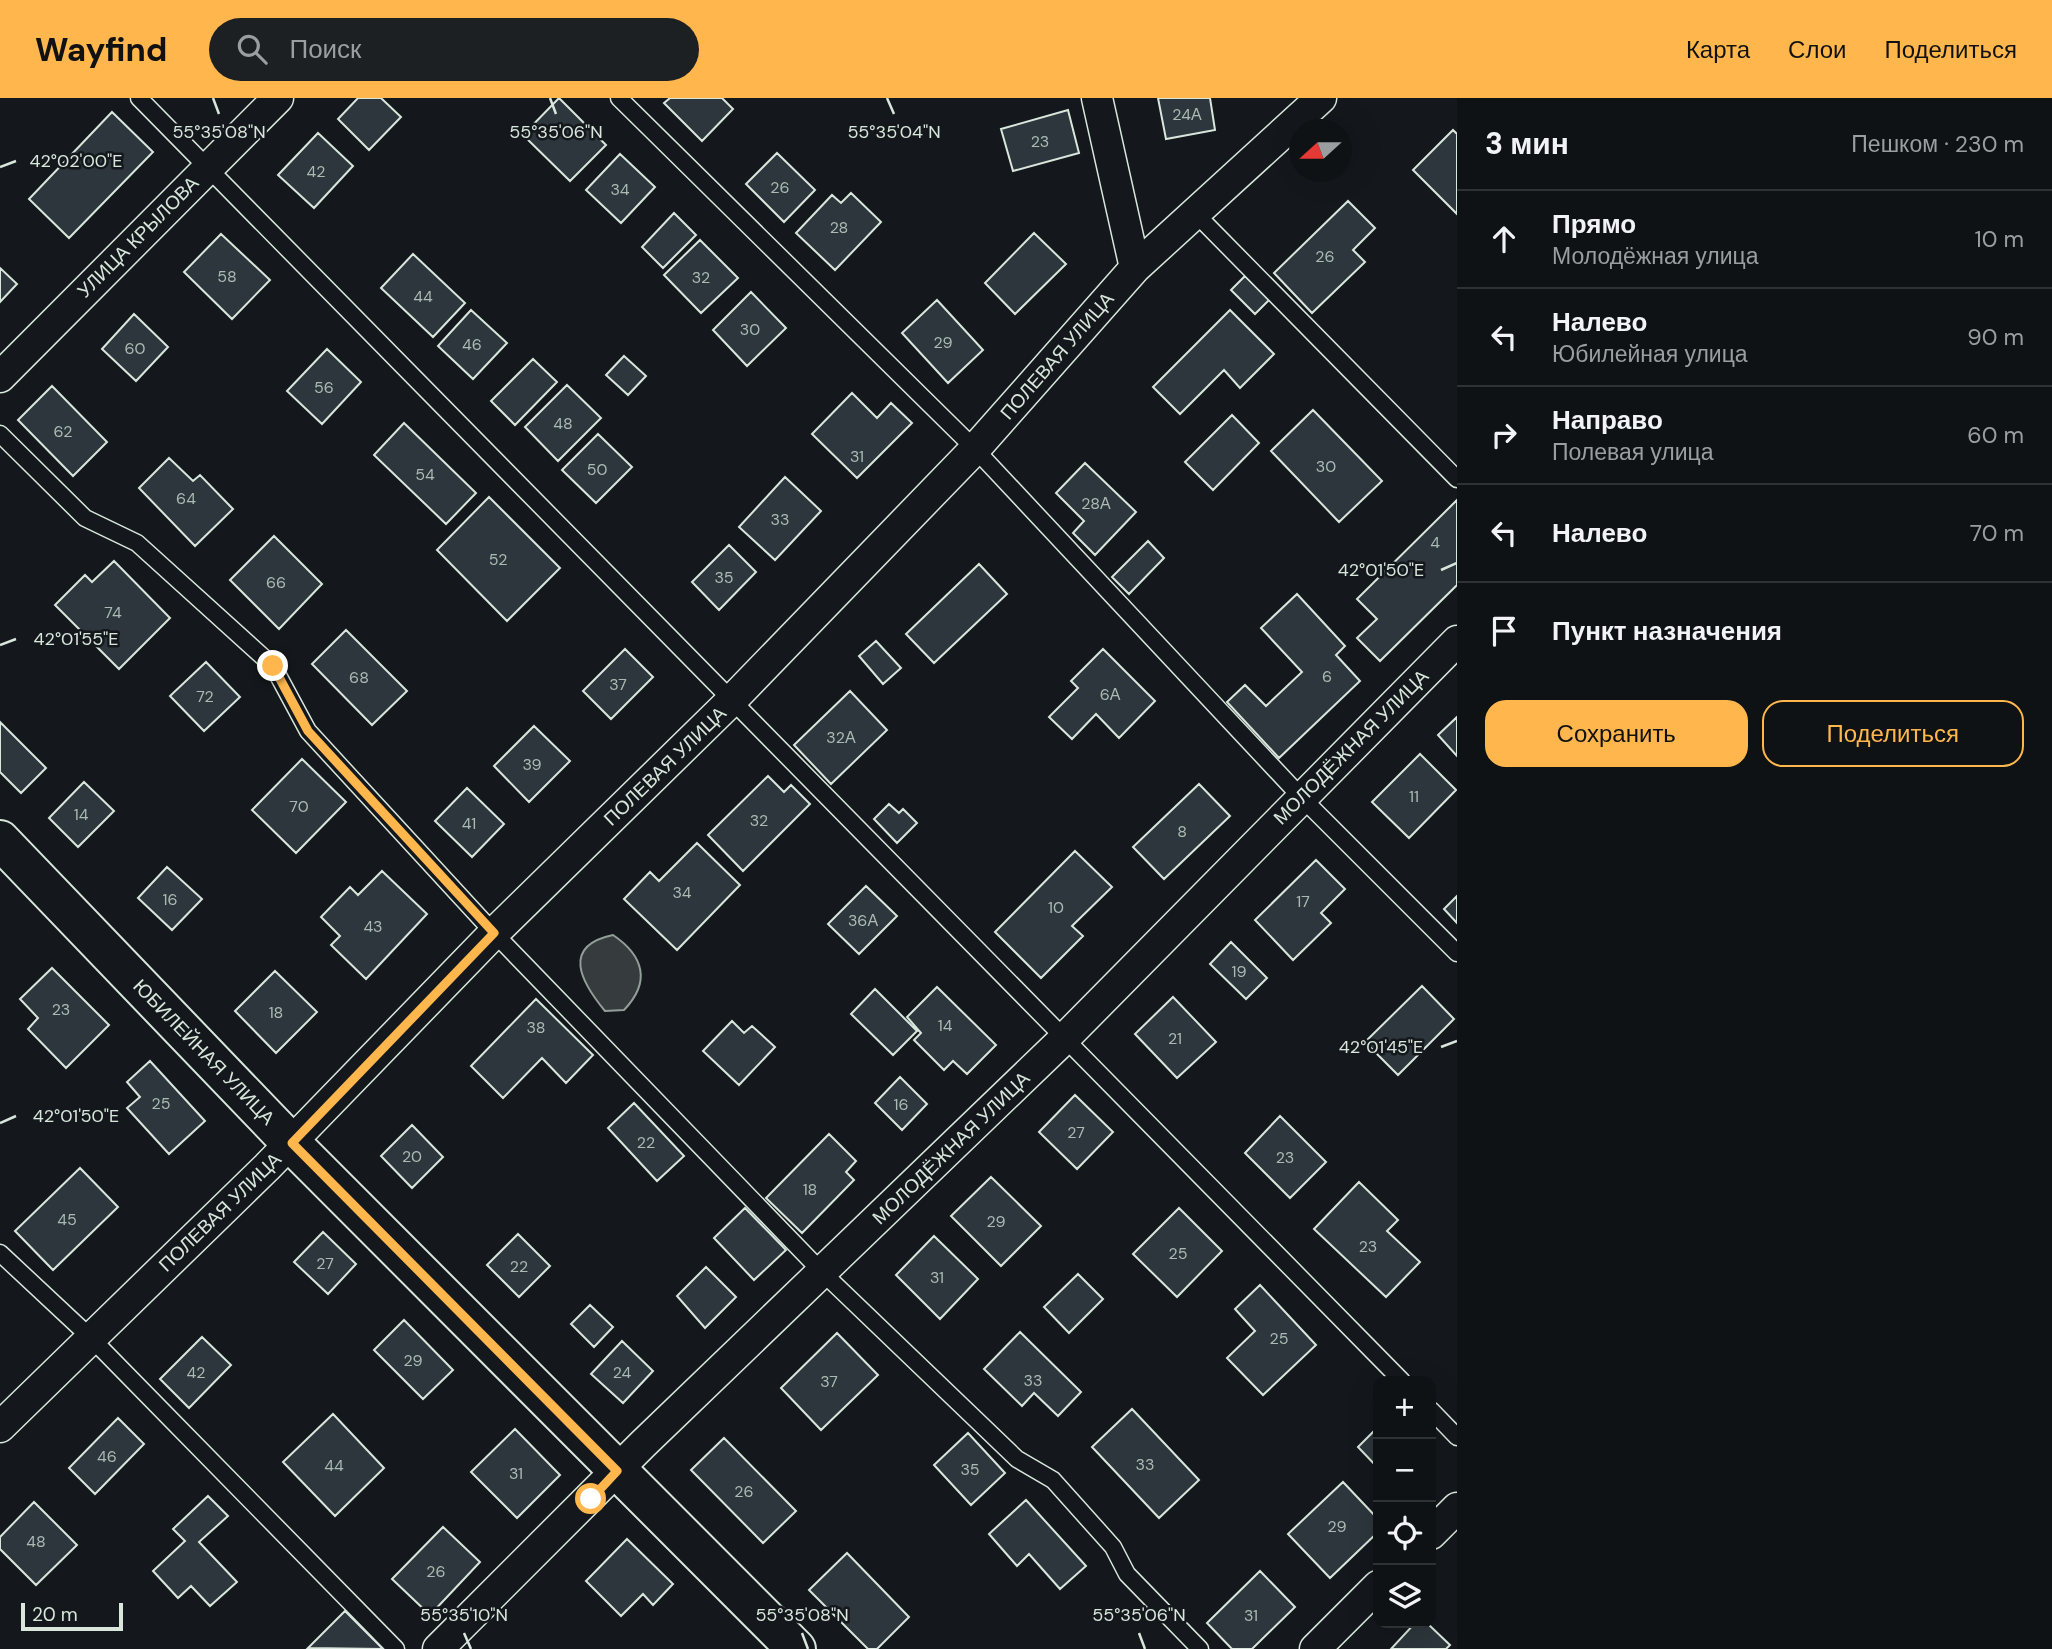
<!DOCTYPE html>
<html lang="ru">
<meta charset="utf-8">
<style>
body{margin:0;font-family:"DM Sans",sans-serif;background:#1d2022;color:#f1f3f6}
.controls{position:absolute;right:21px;bottom:21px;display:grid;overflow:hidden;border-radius:14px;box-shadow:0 7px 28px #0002}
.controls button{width:63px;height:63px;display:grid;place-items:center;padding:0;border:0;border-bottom:2px solid #2f3234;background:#0f1215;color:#f1f3f6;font:35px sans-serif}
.compass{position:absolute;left:1289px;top:21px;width:63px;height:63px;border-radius:50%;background:#0f1215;box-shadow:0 7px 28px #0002;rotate:249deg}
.scale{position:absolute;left:21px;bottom:18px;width:102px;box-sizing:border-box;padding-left:7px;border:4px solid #d8e6dc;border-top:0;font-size:19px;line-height:24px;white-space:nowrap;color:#d8e6dc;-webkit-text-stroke:5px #14181c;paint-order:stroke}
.stop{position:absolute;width:21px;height:21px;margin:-16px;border:5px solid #ffb74d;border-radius:50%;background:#fff}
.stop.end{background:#ffb74d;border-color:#fff;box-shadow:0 2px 7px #0008}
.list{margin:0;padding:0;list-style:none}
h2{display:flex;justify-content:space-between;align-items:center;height:91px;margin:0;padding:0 28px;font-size:30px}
h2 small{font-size:23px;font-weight:400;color:#9b9ea0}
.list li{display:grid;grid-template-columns:46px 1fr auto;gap:21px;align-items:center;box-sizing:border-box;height:98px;padding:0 28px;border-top:2px solid #2f3234}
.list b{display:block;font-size:26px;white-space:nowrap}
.list p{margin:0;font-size:23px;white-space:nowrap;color:#9b9ea0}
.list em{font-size:23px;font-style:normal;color:#9b9ea0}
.actions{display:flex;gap:14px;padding:21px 28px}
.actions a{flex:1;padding:16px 0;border:2px solid #ffb74d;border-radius:21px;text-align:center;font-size:24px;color:#ffb74d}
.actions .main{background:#ffb74d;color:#111}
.icon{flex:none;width:38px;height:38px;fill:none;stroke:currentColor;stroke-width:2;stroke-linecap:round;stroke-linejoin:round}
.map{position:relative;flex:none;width:1457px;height:1551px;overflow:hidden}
header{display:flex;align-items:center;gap:42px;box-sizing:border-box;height:98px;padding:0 35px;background:#ffb74d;color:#111}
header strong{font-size:33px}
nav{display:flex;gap:38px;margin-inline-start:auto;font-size:24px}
.search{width:490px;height:63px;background:#1d2022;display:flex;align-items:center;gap:18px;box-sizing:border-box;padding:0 24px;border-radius:38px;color:#9b9ea0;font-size:26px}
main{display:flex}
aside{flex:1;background:#0f1215}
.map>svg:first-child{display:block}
</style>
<header>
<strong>Wayfind</strong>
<div class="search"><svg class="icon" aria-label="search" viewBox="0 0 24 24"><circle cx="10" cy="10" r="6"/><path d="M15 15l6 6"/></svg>Поиск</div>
<nav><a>Карта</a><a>Слои</a><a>Поделиться</a></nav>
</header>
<main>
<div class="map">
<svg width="1457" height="1551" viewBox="0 0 1457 1551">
<rect width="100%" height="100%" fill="#14181c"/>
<!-- water -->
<path fill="#363b3e" stroke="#939e99" stroke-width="2" d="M613,837C644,858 651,884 624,912L605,913C581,884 561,848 613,837Z"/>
<!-- building -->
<path fill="#2c363c" stroke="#d8e6dc" stroke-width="2" d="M358,0H381L401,19L369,52L338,21Z
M559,0L606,47L570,83L523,37Z
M670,0H722L733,11L702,43L664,5Z
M1158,0H1210L1215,32L1166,41Z
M1068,12L1079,55L1013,73L1001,31Z
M112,14L153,54L69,140L29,101Z
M1453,32L1457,36V116L1413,72Z
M318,35L353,68L314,110L278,77Z
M777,55L815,92L784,124L746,86Z
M620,56L655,89L621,125L586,92Z
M851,95L881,124L835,172L796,135L832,97L841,105Z
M1348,103L1375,130L1353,152L1365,164L1312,215L1274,175Z
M674,115L696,137L663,170L642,149Z
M1034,135L1066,166L1015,216L985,185Z
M221,136L270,182L232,221L184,174Z
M700,142L738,180L701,215L664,177Z
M413,156L465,205L433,239L381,190Z
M0,170L17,186L0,204Z
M1245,178L1269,202L1255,216L1231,192Z
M751,194L786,230L747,268L713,232Z
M937,202L983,252L948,285L902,235Z
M471,212L507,245L473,281L438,248Z
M1230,212L1274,256L1240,290L1224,272L1180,316L1153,289Z
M134,216L168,249L136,283L102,251Z
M327,251L361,284L322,326L287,293Z
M624,258L646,278L628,297L606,277Z
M533,261L557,284L515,327L491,303Z
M567,287L601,320L558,363L525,329Z
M52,288L107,344L73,378L18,322Z
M852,295L877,320L891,305L912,325L857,380L812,336Z
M1313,312L1382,383L1339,424L1271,353Z
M1232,317L1259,345L1213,392L1185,364Z
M404,325L476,395L446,426L374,357Z
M598,336L632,369L596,405L562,372Z
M169,360L193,383L200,377L233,411L195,448L139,390Z
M1085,365L1136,414L1095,457L1073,435L1084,423L1056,395Z
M785,379L821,413L775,462L739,429Z
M489,399L560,470L507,523L437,452Z
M1457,402V487L1380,563L1357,540L1377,521L1357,501Z
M274,438L322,486L279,531L230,482Z
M1148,443L1164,460L1129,496L1112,479Z
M729,447L756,474L719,512L692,484Z
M114,463L170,520L119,571L55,507L85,477L92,484Z
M979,466L1007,496L934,565L906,536Z
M1297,496L1345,548L1336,557L1360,583L1279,660L1227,604L1245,587L1266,608L1302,574L1261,530Z
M346,532L407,593L372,627L312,566Z
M876,543L901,570L883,586L859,558Z
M625,551L653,579L611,621L583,593Z
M1103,551L1155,603L1119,640L1096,616L1072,641L1049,619L1078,590L1071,583Z
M206,564L240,599L204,633L170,598Z
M850,593L887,632L831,686L794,647Z
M1457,619V658L1438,637Z
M0,624L46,670L21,695L0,674Z
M534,628L570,663L529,704L494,668Z
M1420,656L1456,692L1409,740L1372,704Z
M302,661L346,704L296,755L252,712Z
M768,678L784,694L791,687L810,706L743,773L708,737Z
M84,684L114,713L78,749L49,720Z
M1199,686L1230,718L1164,781L1133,749Z
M467,690L504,726L472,759L435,723Z
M889,706L899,715L903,711L917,725L897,745L874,721Z
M697,745L740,787L677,852L624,801L650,774L659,783Z
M1075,753L1112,789L1072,828L1083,838L1041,880L995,834Z
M1316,762L1345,791L1321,815L1331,825L1293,862L1255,822Z
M167,769L202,801L172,832L138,800Z
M382,773L427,816L366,881L331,847L340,838L321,819L350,789L358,797Z
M866,788L897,818L859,856L828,826Z
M1457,798V825L1444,811Z
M1231,844L1267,880L1246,901L1210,866Z
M52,870L109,927L66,970L28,931L38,920L20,901Z
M275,873L317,914L276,955L235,913Z
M1422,888L1454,921L1398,977L1365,944Z
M937,889L996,947L967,976L953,963L944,972L914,942L921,935L907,919Z
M875,891L917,933L893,957L851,916Z
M1173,899L1216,944L1177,980L1135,936Z
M536,901L593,957L566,985L542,960L503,1000L471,968Z
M732,923L744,935L752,928L775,949L739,987L703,953Z
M150,963L205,1023L169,1056L127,1010L140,999L127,984Z
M900,979L927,1006L902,1032L875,1005Z
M1075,997L1113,1034L1077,1071L1039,1034Z
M634,1005L684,1058L657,1083L608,1030Z
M1280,1018L1326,1064L1290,1100L1245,1055Z
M412,1027L443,1059L412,1090L381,1058Z
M829,1036L856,1063L846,1074L854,1082L802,1135L766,1100Z
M80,1070L118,1109L53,1172L15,1133Z
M991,1079L1041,1128L1001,1168L951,1118Z
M1359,1084L1398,1122L1387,1133L1420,1164L1386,1199L1314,1131Z
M745,1110L786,1152L754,1182L714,1140Z
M1179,1110L1222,1153L1177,1199L1133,1156Z
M323,1134L356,1166L328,1196L294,1164Z
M518,1136L550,1168L519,1199L487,1167Z
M934,1138L978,1181L940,1221L896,1177Z
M706,1169L736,1199L705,1230L677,1198Z
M1078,1176L1103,1201L1069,1235L1044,1209Z
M1260,1187L1316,1247L1263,1297L1227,1260L1255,1233L1235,1211Z
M590,1207L613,1229L594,1249L571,1226Z
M404,1222L453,1272L423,1301L374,1252Z
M1020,1234L1081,1294L1058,1318L1034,1295L1022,1308L984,1271Z
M837,1235L878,1277L821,1332L781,1290Z
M202,1239L231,1267L189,1310L160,1281Z
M622,1243L653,1273L623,1305L591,1276Z
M1132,1311L1199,1382L1159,1420L1092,1349Z
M333,1316L384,1370L335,1418L283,1364Z
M118,1320L144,1346L95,1396L69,1370Z
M1378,1329V1370L1358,1349Z
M515,1331L560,1377L517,1420L471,1374Z
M968,1335L1005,1375L971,1407L934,1367Z
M724,1340L796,1413L763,1445L691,1372Z
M1343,1384L1378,1421V1434L1330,1480L1288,1436Z
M208,1398L228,1418L199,1444L237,1484L210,1508L191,1488L178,1500L153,1473L185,1443L173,1431Z
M1026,1402L1086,1468L1060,1491L1029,1456L1017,1468L989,1436Z
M34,1404L77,1447L36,1487L0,1451V1439Z
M443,1429L480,1464L430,1517L392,1481Z
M627,1441L673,1486L653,1507L643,1496L621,1518L586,1483Z
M847,1455L909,1519L877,1551H868L809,1492Z
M1260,1473L1295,1509L1252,1551H1232L1207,1525Z
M345,1513L383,1551L308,1550Z
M1415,1525H1427L1450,1547L1446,1551H1391Z"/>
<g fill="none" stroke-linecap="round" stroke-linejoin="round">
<defs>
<path id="service" d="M139,0L1402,1283
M619,0L975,351L1301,699L1457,855
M1194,114L1457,381
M0,336L85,420L137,445L273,568L308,633L494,835L822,1174L1017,1361L1053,1382L1113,1449L1127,1476L1200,1551
M0,1155L91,1240L396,1551
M1431,1312L1457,1339"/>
<path id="minor" d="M1097,0L1135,170
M0,279L278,0
M0,1329L267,1069L494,835L731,603L975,351L1135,170L1321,0
M1431,1436L1457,1410
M438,1551L643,1346L1065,940L1457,543
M1315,1551L1378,1488"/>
<path id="secondary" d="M0,742L291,1045L796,1551"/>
</defs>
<!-- service casing -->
<use href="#service" stroke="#d8e6dc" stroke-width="19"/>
<!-- minor casing -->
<use href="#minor" stroke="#d8e6dc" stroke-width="33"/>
<!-- secondary casing -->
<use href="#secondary" stroke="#d8e6dc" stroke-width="42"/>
<!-- service -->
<use href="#service" stroke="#14181c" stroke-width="16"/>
<!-- minor -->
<use href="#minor" stroke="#14181c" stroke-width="30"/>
<!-- secondary -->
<use href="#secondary" stroke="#14181c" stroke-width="38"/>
</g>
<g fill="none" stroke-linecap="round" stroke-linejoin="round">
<!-- route -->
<path stroke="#ffb74d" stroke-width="9" d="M273,568L308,633L494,835L292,1045L617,1373L591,1401"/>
</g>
<!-- ticks -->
<path fill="none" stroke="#d8e6dc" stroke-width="2.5" d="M213,0L219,16M550,0L556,16M887,0L894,16M0,69L16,63M1441,472L1457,465M0,547L16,541M1441,949L1457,943M0,1025L16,1018M464,1535L471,1551M802,1535L808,1551M1139,1535L1145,1551"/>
<g text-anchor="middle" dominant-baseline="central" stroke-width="5" stroke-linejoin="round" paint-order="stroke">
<!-- number labels -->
<g font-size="16" fill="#adbab4">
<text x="1187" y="16">24А</text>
<text x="1040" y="43">23</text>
<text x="316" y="73">42</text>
<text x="780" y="89">26</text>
<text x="620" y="91">34</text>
<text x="839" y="129">28</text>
<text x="1325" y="158">26</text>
<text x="227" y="178">58</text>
<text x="701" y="179">32</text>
<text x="423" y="198">44</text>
<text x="750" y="231">30</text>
<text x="943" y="244">29</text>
<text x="472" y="246">46</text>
<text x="135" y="250">60</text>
<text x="324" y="289">56</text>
<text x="563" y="325">48</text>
<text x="63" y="333">62</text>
<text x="857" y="358">31</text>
<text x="1326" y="368">30</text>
<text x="597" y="371">50</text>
<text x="425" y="376">54</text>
<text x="186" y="400">64</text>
<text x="1096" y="405">28А</text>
<text x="780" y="421">33</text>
<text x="1435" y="444">4</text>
<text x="498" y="461">52</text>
<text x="724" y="479">35</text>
<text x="276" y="484">66</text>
<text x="113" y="514">74</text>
<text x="1327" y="578">6</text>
<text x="359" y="579">68</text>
<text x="618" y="586">37</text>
<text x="1110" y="596">6А</text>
<text x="205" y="598">72</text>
<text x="841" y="639">32А</text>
<text x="532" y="666">39</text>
<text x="1414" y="698">11</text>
<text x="299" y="708">70</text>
<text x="81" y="716">14</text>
<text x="759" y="722">32</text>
<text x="469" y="725">41</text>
<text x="1182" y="733">8</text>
<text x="682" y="794">34</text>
<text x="170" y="801">16</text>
<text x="1303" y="803">17</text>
<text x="1056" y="809">10</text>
<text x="863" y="822">36А</text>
<text x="373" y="828">43</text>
<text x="1239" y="873">19</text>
<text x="61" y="911">23</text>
<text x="276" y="914">18</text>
<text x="945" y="927">14</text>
<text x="536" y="929">38</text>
<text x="1175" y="940">21</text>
<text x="161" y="1005">25</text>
<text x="901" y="1006">16</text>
<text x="1076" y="1034">27</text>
<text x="646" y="1044">22</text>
<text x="412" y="1058">20</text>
<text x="1285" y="1059">23</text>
<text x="810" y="1091">18</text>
<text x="67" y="1121">45</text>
<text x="996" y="1123">29</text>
<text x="1368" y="1148">23</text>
<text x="1178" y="1155">25</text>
<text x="325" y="1165">27</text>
<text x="519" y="1168">22</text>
<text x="937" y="1179">31</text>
<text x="1279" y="1240">25</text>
<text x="413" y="1262">29</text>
<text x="196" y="1274">42</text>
<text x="622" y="1274">24</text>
<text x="1033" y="1282">33</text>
<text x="829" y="1283">37</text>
<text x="107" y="1358">46</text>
<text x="1145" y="1366">33</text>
<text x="334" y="1367">44</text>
<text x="970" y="1371">35</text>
<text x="516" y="1375">31</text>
<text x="744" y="1393">26</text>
<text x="1337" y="1428">29</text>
<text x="36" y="1443">48</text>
<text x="436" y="1473">26</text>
<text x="1251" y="1517">31</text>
</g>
<!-- street labels -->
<g font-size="19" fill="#d8e6dc" stroke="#14181c">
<text transform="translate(138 139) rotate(-45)">УЛИЦА КРЫЛОВА</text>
<text transform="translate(1057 258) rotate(-49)">ПОЛЕВАЯ УЛИЦА</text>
<text transform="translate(1351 649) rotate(-45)">МОЛОДЁЖНАЯ УЛИЦА</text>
<text transform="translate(665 668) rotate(-44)">ПОЛЕВАЯ УЛИЦА</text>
<text transform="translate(204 954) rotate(46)">ЮБИЛЕЙНАЯ УЛИЦА</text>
<text transform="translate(951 1050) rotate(-44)">МОЛОДЁЖНАЯ УЛИЦА</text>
<text transform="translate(220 1114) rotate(-44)">ПОЛЕВАЯ УЛИЦА</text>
</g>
</g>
<g font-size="18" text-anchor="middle" fill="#d8e6dc" stroke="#14181c" stroke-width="5" stroke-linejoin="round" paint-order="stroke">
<text x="219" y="40">55°35'08"N</text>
<text x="556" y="40">55°35'06"N</text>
<text x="894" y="40">55°35'04"N</text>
<text x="76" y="69">42°02'00"E</text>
<text x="1381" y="478">42°01'50"E</text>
<text x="76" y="547">42°01'55"E</text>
<text x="1381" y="955">42°01'45"E</text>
<text x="76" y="1024">42°01'50"E</text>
<text x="464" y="1523">55°35'10"N</text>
<text x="802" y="1523">55°35'08"N</text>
<text x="1139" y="1523">55°35'06"N</text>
</g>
</svg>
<div class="controls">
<button>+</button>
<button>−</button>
<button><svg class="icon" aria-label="locate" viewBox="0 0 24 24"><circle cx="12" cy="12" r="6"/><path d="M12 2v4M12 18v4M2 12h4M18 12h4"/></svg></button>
<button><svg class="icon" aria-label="layers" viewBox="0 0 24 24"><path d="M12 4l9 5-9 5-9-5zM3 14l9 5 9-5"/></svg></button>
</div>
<svg class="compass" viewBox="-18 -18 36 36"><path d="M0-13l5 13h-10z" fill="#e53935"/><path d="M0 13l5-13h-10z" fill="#9b9ea0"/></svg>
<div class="scale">20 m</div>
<div class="stop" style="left:591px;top:1401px"></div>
<div class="stop end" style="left:273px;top:568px"></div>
</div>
<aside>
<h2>3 мин<small>Пешком · 230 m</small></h2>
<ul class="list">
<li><svg class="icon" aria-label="ahead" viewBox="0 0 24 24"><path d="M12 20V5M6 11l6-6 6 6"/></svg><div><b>Прямо</b><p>Молодёжная улица</p></div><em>10 m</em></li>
<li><svg class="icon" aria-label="left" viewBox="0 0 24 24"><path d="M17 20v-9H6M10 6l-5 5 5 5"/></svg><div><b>Налево</b><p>Юбилейная улица</p></div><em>90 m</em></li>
<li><svg class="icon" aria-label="right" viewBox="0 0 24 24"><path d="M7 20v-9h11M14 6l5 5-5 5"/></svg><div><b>Направо</b><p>Полевая улица</p></div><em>60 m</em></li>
<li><svg class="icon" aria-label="left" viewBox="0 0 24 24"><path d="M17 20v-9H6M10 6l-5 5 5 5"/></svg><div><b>Налево</b></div><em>70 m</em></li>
<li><svg class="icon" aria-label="arrive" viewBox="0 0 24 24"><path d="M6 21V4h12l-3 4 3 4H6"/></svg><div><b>Пункт назначения</b></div></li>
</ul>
<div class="actions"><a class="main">Сохранить</a><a>Поделиться</a></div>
</aside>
</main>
